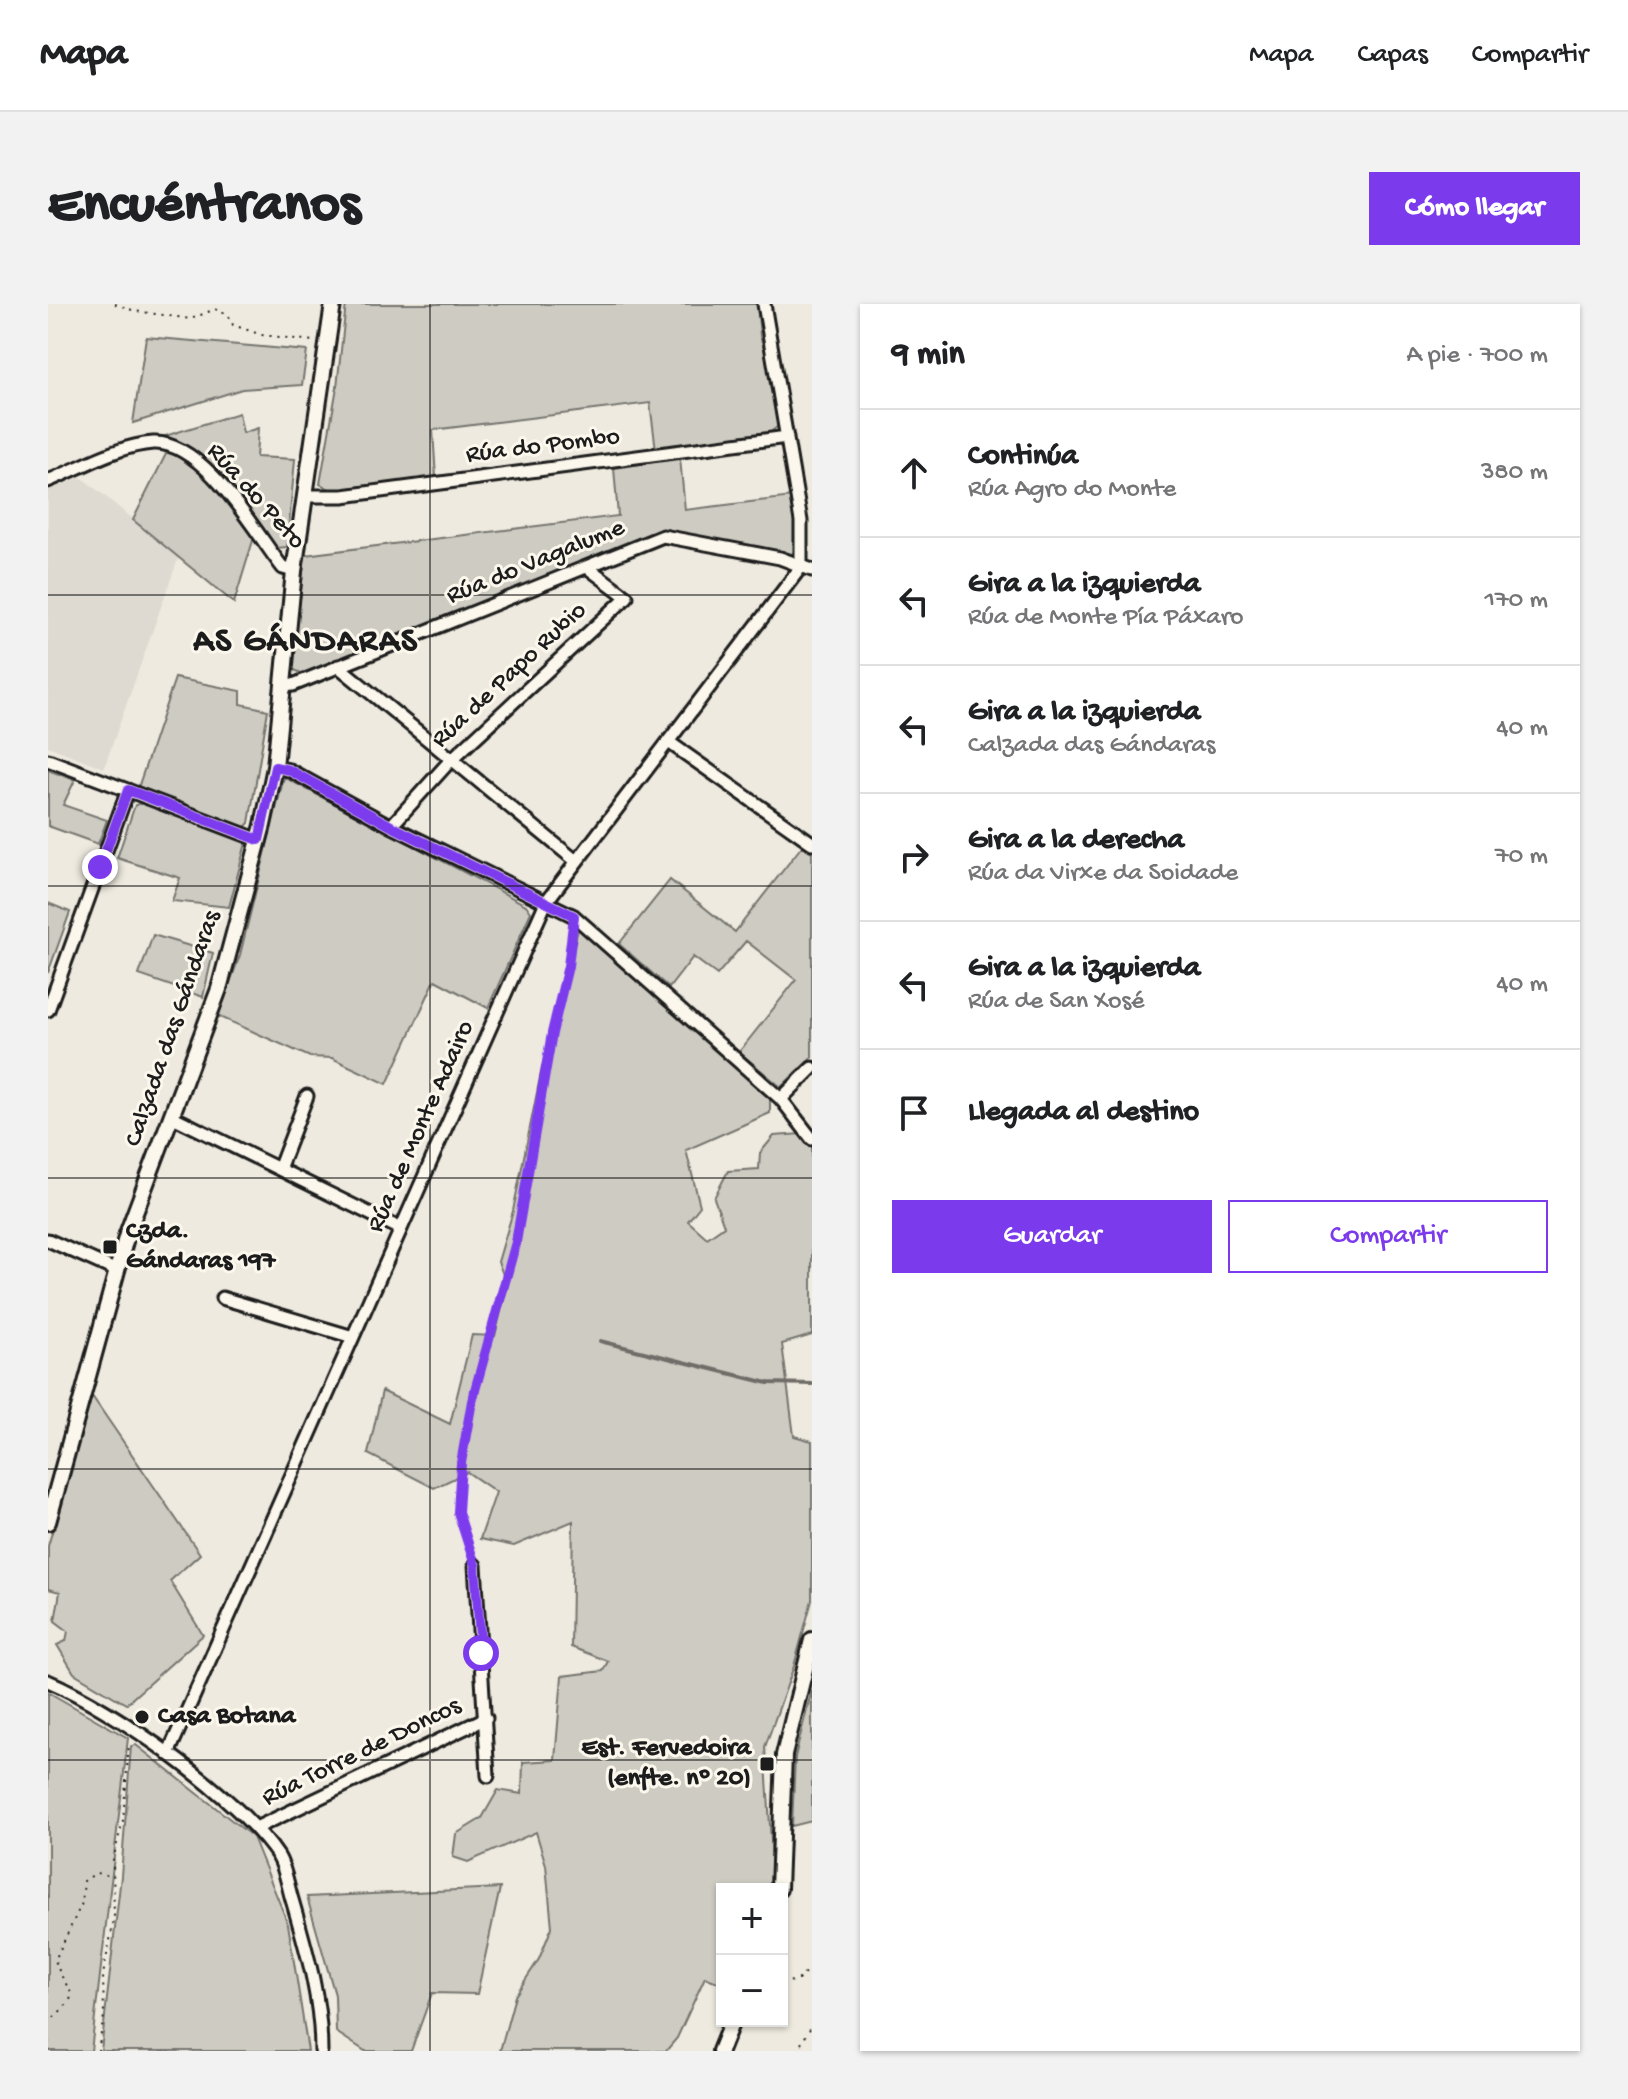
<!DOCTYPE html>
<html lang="es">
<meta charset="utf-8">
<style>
body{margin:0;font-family:"Gochi Hand",sans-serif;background:#f2f2f2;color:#202124}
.controls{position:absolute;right:24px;bottom:24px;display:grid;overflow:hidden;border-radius:0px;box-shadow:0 2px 6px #0004}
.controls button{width:72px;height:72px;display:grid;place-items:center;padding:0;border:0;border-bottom:2px solid #e0e0e0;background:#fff;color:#202124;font:40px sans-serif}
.stop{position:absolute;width:24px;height:24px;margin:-18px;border:6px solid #7c3aed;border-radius:50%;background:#fff}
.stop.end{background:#7c3aed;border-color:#fff;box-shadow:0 2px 8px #0008}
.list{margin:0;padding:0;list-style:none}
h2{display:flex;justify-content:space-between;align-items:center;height:104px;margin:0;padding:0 32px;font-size:34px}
h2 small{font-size:26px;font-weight:400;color:#757577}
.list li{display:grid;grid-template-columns:52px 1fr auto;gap:24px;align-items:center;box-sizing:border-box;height:128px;padding:0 32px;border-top:2px solid #e0e0e0}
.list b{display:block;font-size:30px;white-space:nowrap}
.list p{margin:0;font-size:26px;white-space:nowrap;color:#757577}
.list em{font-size:26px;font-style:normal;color:#757577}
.actions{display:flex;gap:16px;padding:24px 32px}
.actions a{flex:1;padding:18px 0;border:2px solid #7c3aed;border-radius:0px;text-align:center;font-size:28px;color:#7c3aed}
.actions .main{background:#7c3aed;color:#fff}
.icon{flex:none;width:44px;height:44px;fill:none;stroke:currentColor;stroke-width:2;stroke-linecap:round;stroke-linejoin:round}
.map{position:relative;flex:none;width:764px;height:1747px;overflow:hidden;border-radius:0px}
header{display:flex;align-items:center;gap:48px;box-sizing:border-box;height:112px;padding:0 40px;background:#fff;border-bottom:2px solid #e0e0e0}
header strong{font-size:38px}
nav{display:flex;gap:44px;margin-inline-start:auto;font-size:28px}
.intro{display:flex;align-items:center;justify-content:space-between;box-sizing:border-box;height:192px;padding:0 48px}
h1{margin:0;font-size:56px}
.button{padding:20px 36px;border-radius:0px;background:#7c3aed;color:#fff;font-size:28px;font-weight:700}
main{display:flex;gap:48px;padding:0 48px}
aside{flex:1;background:#fff;border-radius:0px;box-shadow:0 2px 6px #0004}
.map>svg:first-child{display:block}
</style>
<header>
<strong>Mapa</strong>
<nav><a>Mapa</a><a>Capas</a><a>Compartir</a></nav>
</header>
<div class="intro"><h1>Encuéntranos</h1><a class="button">Cómo llegar</a></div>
<main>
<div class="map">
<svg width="764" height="1747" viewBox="0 0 764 1747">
<rect width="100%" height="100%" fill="#eeeadf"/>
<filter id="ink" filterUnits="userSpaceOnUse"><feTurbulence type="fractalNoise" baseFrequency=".0125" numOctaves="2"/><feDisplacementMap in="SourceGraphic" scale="16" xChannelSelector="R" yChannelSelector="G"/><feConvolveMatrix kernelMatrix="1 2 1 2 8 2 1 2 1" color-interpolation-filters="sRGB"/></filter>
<g filter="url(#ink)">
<!-- built -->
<path fill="#dedad1" d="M33,173L131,252L56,464L0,442V185Z"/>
<!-- green -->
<path fill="#ceccc2" stroke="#75746f" stroke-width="2" d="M298,0H709L712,32L724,68L732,114L729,123L716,133L608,146L602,99L385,126L388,174L285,187L272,180L289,83Z
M98,33L259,47L254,81L194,85L85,119Z
M191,109L195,129L210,124L208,153L247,155L239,243L228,244C199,198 164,160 117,132Z
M120,146C156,158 183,202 207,230L186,299L85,216Z
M632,154L637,206L744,193L750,242L744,250L611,228L258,371L244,365L257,251L570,212L566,164Z
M127,374L193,387V400L220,406L201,519L197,523L90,484Z
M0,466L27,476L15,501L59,516L50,540L0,522Z
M236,473L478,601L483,608L440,704L387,676L339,780L284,754L262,753L170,712L192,651Z
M94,499L198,539L181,603L124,597L132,574L69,554L87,501Z
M754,542L764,548V753L733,783L691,748L748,676L698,637L669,671L645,653L621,684L571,640L622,576L687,628Z
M0,599L22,608L0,669Z
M530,625L722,792V809L638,846L652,902L640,917L659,934L676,922L666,894L680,867L711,865L712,849L726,832L754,830L764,840V1031L734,1040L746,1132L764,1137V1296L746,1362L717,1443L725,1569L720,1585H674V1680L657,1673L629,1734L618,1747H452L467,1692L491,1655L504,1623L498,1561L488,1528L420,1558L405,1553L408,1530L434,1514L450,1486L474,1490L475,1458L507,1456L514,1372L555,1367L560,1357L523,1343L525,1217L466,1242L432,1235L448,1188L419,1168L386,1184L320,1150L334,1087L402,1120L424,1031L447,1032L459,980L450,958L465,907L492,774Z
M105,631L165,649L155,693L91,671Z
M44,1092L152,1250L122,1277L155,1331L78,1400L26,1369L9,1341L18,1337L20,1327L7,1317L12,1288L0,1285V1242Z
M764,1385V1517L744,1522L747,1453Z
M0,1388L80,1434L43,1747H0Z
M88,1441L205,1533L240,1620L260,1747H53L73,1572L83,1442Z
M452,1584L429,1690L384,1689L363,1747H317L288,1728L287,1691L259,1593Z"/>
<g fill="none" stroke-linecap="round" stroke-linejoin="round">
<!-- stream -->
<path stroke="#6f6d69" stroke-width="4" d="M552,1037L720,1079L764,1080"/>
<defs>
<path id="street" d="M0,177C32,164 71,141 105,139C156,136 208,230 235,264L246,267
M257,192H295L739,133
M290,362L528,557
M235,382L245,381L615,232L732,254L764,266
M622,439L764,539
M0,456L211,536
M227,463L241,466L343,522L526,612L733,795L764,835
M343,522L402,457L579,293L539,263
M0,706L80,486
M733,795L764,764
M123,812L353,925
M231,865L259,792
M0,936L69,967
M174,994L305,1033
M427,1261L440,1472
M0,1377C65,1404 192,1494 230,1552C238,1565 240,1584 245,1599C259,1648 273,1695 273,1747
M120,1450L498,598L753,263V217L716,0
M208,1524L438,1414"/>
<path id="secondary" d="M0,1218L79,930L171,685L215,521L227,463L246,267L285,0
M731,1585L736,1451L764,1336
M672,1747L684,1717"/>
</defs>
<!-- street casing -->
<use href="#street" stroke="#1c1c1c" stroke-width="17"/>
<!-- secondary casing -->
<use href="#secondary" stroke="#1c1c1c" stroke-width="20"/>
<!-- path -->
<path stroke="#1c1c1c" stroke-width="2" stroke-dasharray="2 6" stroke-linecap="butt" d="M67,0L87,7L143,15L167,5L180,10L185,21L214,31L265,37
M423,1248L410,1208L413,1159L424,1097L468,938L524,629
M734,1679L750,1676L764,1663
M0,1719C38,1683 21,1698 7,1656L34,1599L36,1577L48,1569L64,1572
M0,1729L1,1747
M50,1747L56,1712L55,1671L66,1616L65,1556L75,1516L81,1439
M749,1747L764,1721"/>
<!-- street -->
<use href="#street" stroke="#fbf7ec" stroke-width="11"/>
<!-- secondary -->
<use href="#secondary" stroke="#fbf7ec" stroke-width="14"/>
</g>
</g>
<g fill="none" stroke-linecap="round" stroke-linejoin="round" filter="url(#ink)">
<!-- route -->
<path stroke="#7c3aed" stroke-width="10" d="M52,563L80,486L211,536L227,463L241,466L343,522L526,612L520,662L504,729L468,938L424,1097L413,1159L410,1208L427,1261L433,1349"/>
</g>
<!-- grid -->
<path fill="none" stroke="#1c1c1c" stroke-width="2" stroke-opacity="0.55" d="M382,0V1747M0,291H764M0,582H764M0,874H764M0,1165H764M0,1456H764"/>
<!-- markers -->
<g fill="#1c1c1c" stroke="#fbf7ec" stroke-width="3">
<rect x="54" y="935" width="16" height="16" rx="4"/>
<circle cx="94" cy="1413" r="8"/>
<rect x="711" y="1452" width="16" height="16" rx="4"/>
</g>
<g text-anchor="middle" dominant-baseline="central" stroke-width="6" stroke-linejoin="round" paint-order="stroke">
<!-- street labels -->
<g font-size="26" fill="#1c1c1c" stroke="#fbf7ec">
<text transform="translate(495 143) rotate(-7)">Rúa do Pombo</text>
<text transform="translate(207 193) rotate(48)">Rúa do Peto</text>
<text transform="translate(488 259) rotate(-22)">Rúa do Vagalume</text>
<text transform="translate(462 372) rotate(-43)">Rúa de Papo Rubio</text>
<text transform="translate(126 725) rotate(-71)">Calzada das Gándaras</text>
<text transform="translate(374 823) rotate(-66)">Rúa de Monte Adairo</text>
<text transform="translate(314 1449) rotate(-26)">Rúa Torre de Doncos</text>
</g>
<!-- poi labels -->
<g font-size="26" font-weight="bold" fill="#1c1c1c" stroke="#fbf7ec" text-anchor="start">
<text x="78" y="928">Czda.<tspan x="78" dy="30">Gándaras 197</tspan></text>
<text x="110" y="1413">Casa Botana</text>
<text x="703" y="1445" text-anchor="end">Est. Fervedoira<tspan x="703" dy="30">(enfte. nº 20)</tspan></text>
</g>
<!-- district labels -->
<g font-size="34" font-weight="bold" letter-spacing="2" fill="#1c1c1c" stroke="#fbf7ec">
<text x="258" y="339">AS GÁNDARAS</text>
</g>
</g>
</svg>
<div class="controls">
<button>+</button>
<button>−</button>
</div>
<div class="stop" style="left:433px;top:1349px"></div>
<div class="stop end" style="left:52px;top:563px"></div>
</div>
<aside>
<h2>9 min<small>A pie · 700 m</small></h2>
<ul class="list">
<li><svg class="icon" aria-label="ahead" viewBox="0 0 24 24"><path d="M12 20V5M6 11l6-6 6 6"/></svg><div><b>Continúa</b><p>Rúa Agro do Monte</p></div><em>380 m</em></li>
<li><svg class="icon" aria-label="left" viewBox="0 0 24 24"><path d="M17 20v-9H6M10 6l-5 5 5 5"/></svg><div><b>Gira a la izquierda</b><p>Rúa de Monte Pía Páxaro</p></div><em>170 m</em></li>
<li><svg class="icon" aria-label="left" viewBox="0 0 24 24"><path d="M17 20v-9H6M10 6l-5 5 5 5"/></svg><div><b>Gira a la izquierda</b><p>Calzada das Gándaras</p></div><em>40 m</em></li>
<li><svg class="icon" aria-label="right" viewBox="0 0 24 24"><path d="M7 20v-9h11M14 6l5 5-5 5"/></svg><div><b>Gira a la derecha</b><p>Rúa da Virxe da Soidade</p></div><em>70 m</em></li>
<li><svg class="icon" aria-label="left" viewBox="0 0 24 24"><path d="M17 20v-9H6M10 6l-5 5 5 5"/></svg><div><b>Gira a la izquierda</b><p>Rúa de San Xosé</p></div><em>40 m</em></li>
<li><svg class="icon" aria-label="arrive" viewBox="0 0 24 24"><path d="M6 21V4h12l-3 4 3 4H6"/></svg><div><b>Llegada al destino</b></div></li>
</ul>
<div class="actions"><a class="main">Guardar</a><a>Compartir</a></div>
</aside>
</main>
